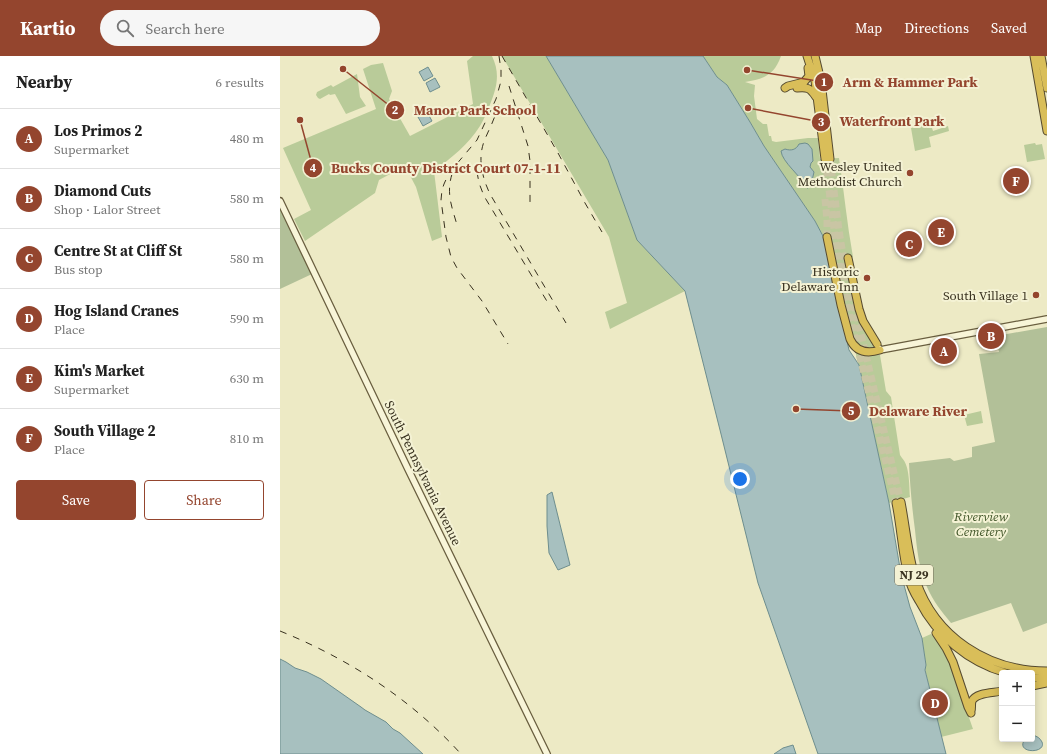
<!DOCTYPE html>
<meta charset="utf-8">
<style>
body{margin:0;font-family:"Source Serif 4",serif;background:#f6f6f6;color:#222}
.controls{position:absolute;right:12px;bottom:12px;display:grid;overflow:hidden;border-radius:4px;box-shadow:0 2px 10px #0003}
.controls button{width:36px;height:36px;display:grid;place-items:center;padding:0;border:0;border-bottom:1px solid #e0e0e0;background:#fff;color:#222;font:20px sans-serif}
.you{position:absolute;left:460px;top:423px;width:14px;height:14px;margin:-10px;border:3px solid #fff;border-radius:50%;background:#1a73e8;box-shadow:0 0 0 6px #1a73e833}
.badge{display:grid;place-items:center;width:26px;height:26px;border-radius:50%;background:#94452e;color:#fff;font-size:13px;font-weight:700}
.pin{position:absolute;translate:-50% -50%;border:2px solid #fff;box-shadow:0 1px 4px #0006}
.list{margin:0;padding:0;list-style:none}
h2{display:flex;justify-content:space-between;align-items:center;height:52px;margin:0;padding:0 16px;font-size:17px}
h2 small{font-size:13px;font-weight:400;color:#767676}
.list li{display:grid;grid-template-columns:26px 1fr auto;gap:12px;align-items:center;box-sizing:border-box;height:60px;padding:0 16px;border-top:1px solid #e0e0e0}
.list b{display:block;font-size:15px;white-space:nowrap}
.list p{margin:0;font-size:13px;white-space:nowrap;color:#767676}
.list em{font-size:13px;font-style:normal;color:#767676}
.actions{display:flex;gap:8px;padding:12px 16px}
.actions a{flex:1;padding:9px 0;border:1px solid #94452e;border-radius:4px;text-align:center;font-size:14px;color:#94452e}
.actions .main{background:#94452e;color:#fff}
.icon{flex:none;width:22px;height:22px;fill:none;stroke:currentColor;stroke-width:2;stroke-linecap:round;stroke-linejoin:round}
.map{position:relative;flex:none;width:767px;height:698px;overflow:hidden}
header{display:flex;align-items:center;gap:24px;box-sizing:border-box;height:56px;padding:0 20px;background:#94452e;color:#fff}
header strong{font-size:19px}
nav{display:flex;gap:22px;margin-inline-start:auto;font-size:14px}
.search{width:280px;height:36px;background:#f6f6f6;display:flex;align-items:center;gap:10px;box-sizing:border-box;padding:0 14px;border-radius:22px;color:#767676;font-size:15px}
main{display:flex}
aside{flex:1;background:#fff}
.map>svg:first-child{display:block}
</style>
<header>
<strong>Kartio</strong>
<div class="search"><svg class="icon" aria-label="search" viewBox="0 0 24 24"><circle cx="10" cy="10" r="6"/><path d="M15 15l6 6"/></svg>Search here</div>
<nav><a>Map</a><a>Directions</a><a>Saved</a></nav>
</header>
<main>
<aside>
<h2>Nearby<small>6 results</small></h2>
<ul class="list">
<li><span class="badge">A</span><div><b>Los Primos 2</b><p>Supermarket</p></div><em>480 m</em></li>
<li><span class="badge">B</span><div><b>Diamond Cuts</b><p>Shop · Lalor Street</p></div><em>580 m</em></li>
<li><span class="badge">C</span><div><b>Centre St at Cliff St</b><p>Bus stop</p></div><em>580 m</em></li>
<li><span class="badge">D</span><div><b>Hog Island Cranes</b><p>Place</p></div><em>590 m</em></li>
<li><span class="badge">E</span><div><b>Kim's Market</b><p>Supermarket</p></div><em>630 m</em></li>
<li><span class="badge">F</span><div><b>South Village 2</b><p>Place</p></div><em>810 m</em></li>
</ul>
<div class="actions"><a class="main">Save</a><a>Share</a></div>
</aside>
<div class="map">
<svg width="767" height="698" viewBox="0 0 767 698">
<rect width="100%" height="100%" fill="#edeac5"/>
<!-- green -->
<path fill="#b9cb99" d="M193,0H212C222,21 215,36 207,56C205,60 203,65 200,70C189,88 171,102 154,115L162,181L152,185L136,131L125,110L99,124L95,137L25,185L14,163L31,154L3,92L96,53L83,13L91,9L103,7L112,35L109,43L130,80L193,48L187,5Z
M222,0H266L328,104L357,184L405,235L330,273L325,256L347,247L329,181Z
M423,0H501C494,20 483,23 465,26L475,29L474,40L477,63L483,68H487L489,80H491L492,85L496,86L528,82H538L540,103L559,102C564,135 567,168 573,201L567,202L574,239L594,288V291L592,294H586L573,287L544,182L535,165L484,90L470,66L447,29L437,21Z
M77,18L80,41L86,50L66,58L55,38L50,39L49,38L40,43L38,42L36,39L37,36L51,29L53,31Z
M649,69L650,72H652L653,75L668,70L669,75L649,81L651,91L635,95L631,72Z
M755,87L756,89L762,88L765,103L747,106L744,89Z
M575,294L600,299L606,335L611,341L620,399L622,402C630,410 629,430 630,441L609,447Z
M701,355L703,367L687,370L684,359Z
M651,578L659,588L670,607L693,673L661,681L645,613L646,609L642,582Z"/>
<!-- cemetery -->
<path fill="#b2c098" d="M0,151L32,218L0,233Z
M767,271V567L743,576L731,547L671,567C662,556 653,545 647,531C639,513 637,494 635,474C632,452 630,429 629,407L670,402L674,405L692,401V391L715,386L699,298L719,296L716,280Z"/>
<!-- water -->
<path fill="#a7c0bf" stroke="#6e8e8e" d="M266,0H423L437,21L447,29L470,66L484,90L535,165L544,182L569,294L579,309L609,447L621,518L630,551L642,582L646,609L645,614L666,698H538L478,527L441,378L405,235L357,184L328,104Z
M148,11L153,20L144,25L139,16Z
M155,22L160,31L150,36L146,27Z
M147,56L152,65L143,70L138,61Z
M525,87L528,88L532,93L533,105L531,107L530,111L534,116L531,129L528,132H527C521,120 502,106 501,95L505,93C511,95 516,94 519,88Z
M272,436L290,509L278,514L269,497L267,470V439Z
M0,603L6,606L15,612L27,616L41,623L81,651L85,654L106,666L113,673L120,677L143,698H0Z
M752,679C757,680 760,682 762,686C767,698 734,698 745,683H752Z
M513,689L516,698H494L503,692Z"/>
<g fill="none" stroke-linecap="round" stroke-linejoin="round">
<!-- highway-tunnel -->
<path stroke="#c9c5a4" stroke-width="7" stroke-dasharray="7 3.5" stroke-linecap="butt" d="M545,103L559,212L568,253L616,447
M550,103L559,174L565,211L621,446
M545,143L547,164V181"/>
<defs>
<path id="secondary" d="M0,145L127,411L267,698
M599,292L600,294L767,263"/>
<path id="highway" d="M527,0L535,25L545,103
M535,0L541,25L550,103
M754,0L767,75
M761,0L767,32
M505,32L508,30L524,26L529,20L528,12
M517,32C528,31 530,32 536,41
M547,181L561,249L570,283C576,296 587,298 600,294
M568,202L579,253L583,265L597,288
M621,446C626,472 628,499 636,524C655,581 708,615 767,615
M616,447C621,471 622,496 628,520C630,529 634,537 639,545C657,580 688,606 726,617
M656,577L666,592L673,606L688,651L691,657
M752,622L767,621
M752,630L767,627
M691,655C692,652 691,648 692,645C696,636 714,637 722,635"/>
</defs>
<!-- secondary casing -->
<use href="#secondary" stroke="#695e3f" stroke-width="8"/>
<!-- highway casing -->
<use href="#highway" stroke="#554a30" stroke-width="9"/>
<!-- secondary -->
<use href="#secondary" stroke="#f8f5d8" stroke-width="5.5"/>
<!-- highway -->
<use href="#highway" stroke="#d9be59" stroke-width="7"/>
<!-- rail -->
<path stroke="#38311f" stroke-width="1" stroke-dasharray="7 7" stroke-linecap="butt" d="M219,0L221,14V25L216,43L197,84L169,117L164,128L162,134L161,144L166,181L171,201L177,212L202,245L228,288
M222,0L278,97L305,147L322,176
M229,30L248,90L250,105V148
M218,48C216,61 210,71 205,83C197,102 202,121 210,138L286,267
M197,116L199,127L204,140L268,247
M172,118C166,138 172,151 177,169
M0,575C69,603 131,643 181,698"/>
</g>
<!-- markers -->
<g fill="#94452e" stroke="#f4f2d4" stroke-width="1.5">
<circle cx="630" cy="117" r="4"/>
<circle cx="587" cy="222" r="4"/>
<circle cx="756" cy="239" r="4"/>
</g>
<g text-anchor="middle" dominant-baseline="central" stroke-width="4" stroke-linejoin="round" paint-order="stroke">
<!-- shield labels -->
<rect fill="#f4f2d4" stroke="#706b55" stroke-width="1" x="615" y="509" width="38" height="20" rx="3"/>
<g font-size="12" font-weight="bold" fill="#38311f">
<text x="634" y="519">NJ 29</text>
</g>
<!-- poi labels -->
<g font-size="13" fill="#38311f" stroke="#f4f2d4" text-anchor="end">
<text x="622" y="110">Wesley United<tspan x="622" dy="15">Methodist Church</tspan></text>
<text x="579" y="215">Historic<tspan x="579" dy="15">Delaware Inn</tspan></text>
<text x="748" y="239">South Village 1</text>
</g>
<!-- street labels -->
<g font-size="13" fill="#38311f" stroke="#f4f2d4">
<text transform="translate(143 417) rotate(64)">South Pennsylvania Avenue</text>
</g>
<!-- park labels -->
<g font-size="13" font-style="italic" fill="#3e5326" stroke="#f4f2d4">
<text x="701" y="460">Riverview<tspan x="701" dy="15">Cemetery</tspan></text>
</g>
</g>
<!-- callouts -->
<path fill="none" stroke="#94452e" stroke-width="1.5" d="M467 14L544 26M63 13L115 54M468 52L541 66M20 64L33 112M516 353L571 355"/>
<g fill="#94452e" stroke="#f4f2d4" stroke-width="1.5">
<circle cx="467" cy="14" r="4"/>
<circle cx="63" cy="13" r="4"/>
<circle cx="468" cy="52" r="4"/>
<circle cx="20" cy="64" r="4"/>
<circle cx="516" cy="353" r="4"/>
<circle cx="544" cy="26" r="10"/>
<circle cx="115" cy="54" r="10"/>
<circle cx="541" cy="66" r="10"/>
<circle cx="33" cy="112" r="10"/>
<circle cx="571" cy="355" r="10"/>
</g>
<g font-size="12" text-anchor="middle" font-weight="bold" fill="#fff">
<text x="544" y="30">1</text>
<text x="115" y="58">2</text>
<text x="541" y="70">3</text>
<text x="33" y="116">4</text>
<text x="571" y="359">5</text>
</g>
<g font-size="14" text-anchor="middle" font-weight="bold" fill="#94452e" stroke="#f4f2d4" stroke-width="4" stroke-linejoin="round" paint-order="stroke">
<text x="630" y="31">Arm &amp; Hammer Park</text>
<text x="195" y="59">Manor Park School</text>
<text x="612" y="70">Waterfront Park</text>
<text x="166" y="117">Bucks County District Court 07-1-11</text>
<text x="638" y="360">Delaware River</text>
</g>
</svg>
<div class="controls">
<button>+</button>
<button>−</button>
</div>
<div class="you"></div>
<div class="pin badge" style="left:664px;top:295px">A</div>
<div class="pin badge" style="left:711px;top:280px">B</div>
<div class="pin badge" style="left:629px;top:188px">C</div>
<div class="pin badge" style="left:655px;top:647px">D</div>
<div class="pin badge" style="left:661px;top:176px">E</div>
<div class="pin badge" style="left:736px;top:125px">F</div>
</div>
</main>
